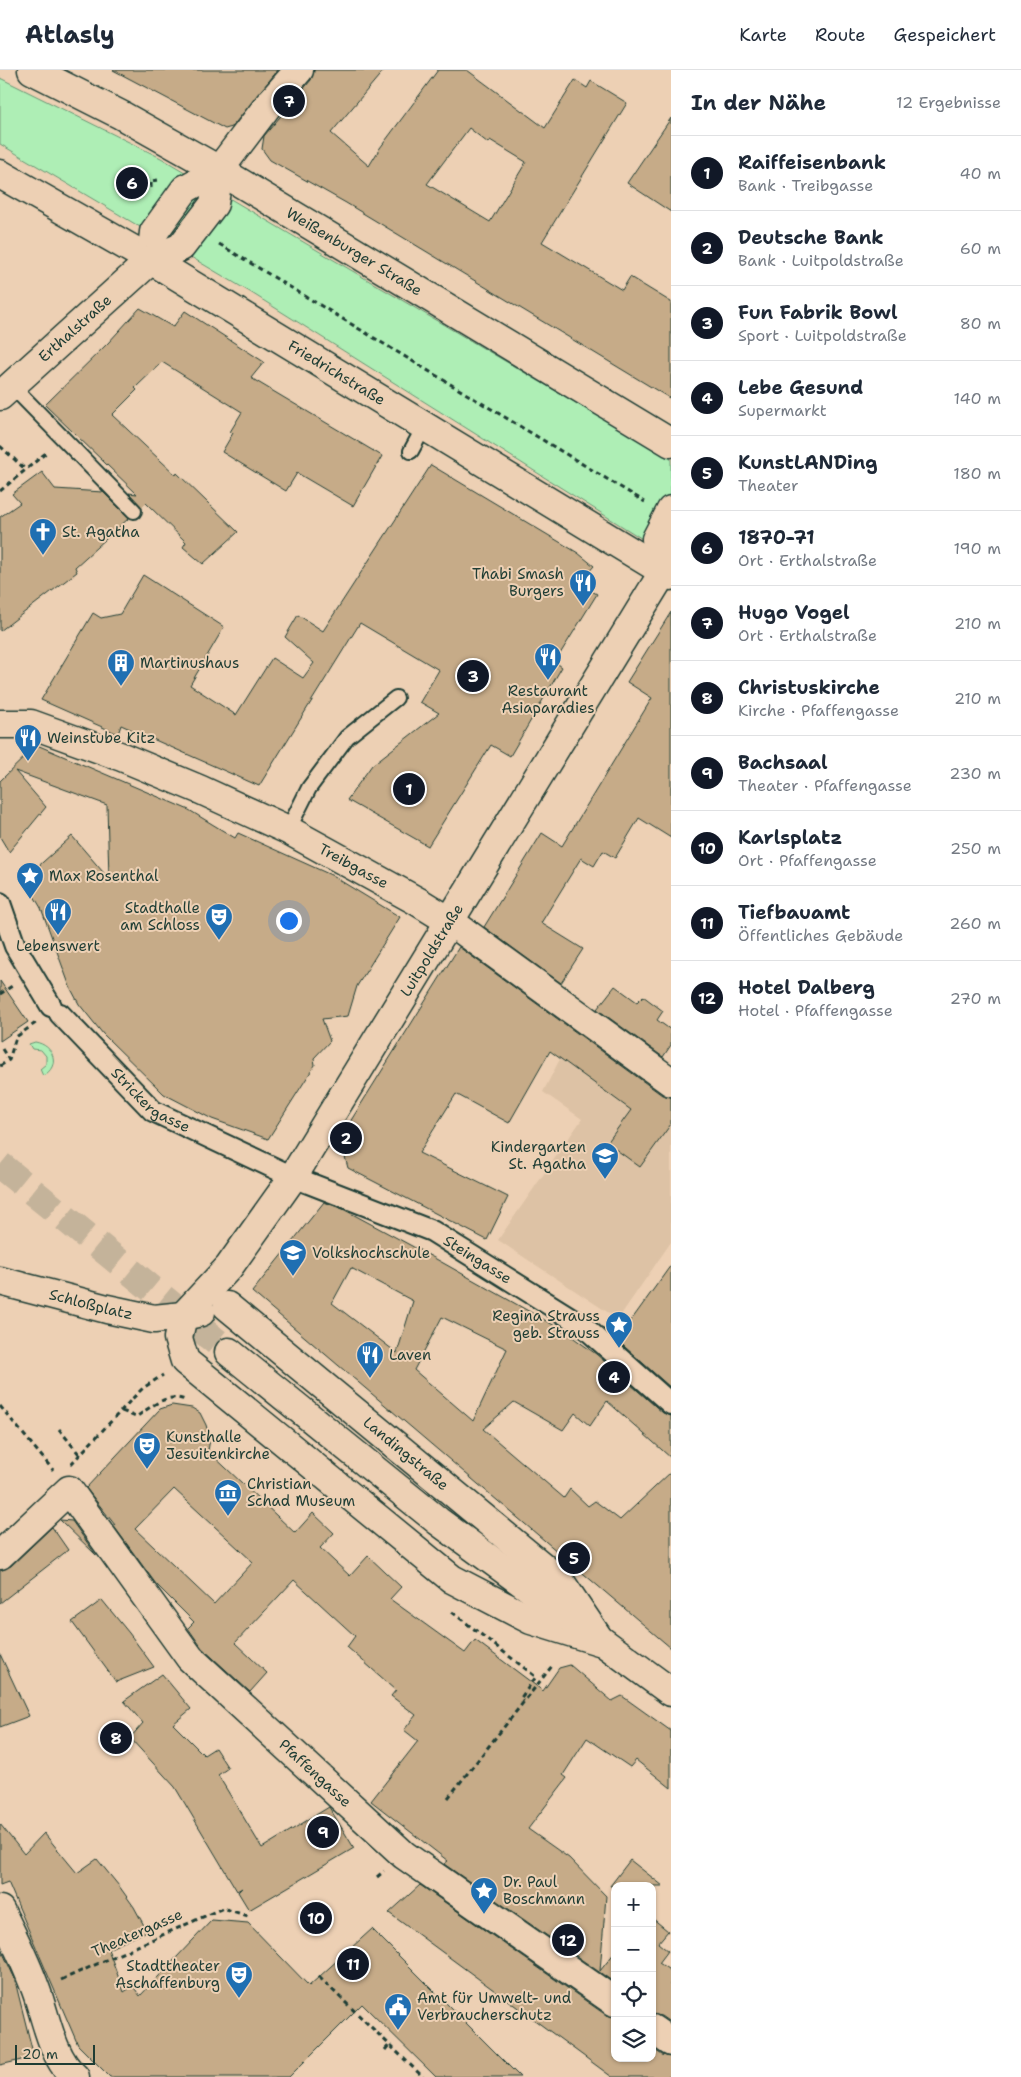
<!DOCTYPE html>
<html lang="de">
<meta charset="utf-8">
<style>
body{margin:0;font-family:"Shantell Sans",sans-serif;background:#f2f2f3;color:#1f2937}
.controls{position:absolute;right:15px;bottom:15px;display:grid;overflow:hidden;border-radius:10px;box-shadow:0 1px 4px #0004}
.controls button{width:45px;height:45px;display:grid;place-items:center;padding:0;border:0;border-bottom:1px solid #e0e1e3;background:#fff;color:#1f2937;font:25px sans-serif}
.scale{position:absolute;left:15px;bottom:12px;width:80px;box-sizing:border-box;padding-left:5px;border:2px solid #1f3d34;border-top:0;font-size:14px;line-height:18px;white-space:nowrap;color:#1f3d34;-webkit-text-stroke:4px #edd0b4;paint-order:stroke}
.you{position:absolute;left:288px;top:850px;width:18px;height:18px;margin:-12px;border:4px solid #fff;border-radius:50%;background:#1a73e8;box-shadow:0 0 0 8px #1a73e833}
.badge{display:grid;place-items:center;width:32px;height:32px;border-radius:50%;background:#111827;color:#fff;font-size:16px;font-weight:700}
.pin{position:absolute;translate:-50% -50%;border:2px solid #fff;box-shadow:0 1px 5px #0006}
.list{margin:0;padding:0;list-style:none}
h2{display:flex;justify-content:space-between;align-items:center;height:65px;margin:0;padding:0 20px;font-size:21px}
h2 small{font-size:16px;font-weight:400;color:#747a83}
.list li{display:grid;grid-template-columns:32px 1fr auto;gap:15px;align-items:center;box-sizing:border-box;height:75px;padding:0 20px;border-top:1px solid #e0e1e3}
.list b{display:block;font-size:19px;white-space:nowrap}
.list p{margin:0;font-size:16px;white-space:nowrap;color:#747a83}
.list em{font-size:16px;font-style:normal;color:#747a83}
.icon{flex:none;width:28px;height:28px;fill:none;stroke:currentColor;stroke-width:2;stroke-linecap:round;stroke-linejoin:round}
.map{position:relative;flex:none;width:671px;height:2007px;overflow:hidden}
header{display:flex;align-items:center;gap:30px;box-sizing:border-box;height:70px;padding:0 25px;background:#fff;border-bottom:1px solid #e0e1e3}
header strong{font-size:24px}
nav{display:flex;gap:28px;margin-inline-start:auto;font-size:18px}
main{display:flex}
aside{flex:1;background:#fff}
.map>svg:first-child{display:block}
</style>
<header>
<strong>Atlasly</strong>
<nav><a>Karte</a><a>Route</a><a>Gespeichert</a></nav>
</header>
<main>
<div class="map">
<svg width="671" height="2007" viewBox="0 0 671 2007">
<rect width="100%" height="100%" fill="#edd0b4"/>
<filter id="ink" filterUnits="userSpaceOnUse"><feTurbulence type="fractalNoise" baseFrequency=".02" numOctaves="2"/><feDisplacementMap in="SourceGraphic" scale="10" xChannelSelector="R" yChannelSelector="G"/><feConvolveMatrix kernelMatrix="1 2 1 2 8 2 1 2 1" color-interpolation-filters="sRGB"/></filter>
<g filter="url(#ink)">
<!-- built -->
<path fill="#ddc2a5" d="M585,955L671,1017V1172L618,1249L498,1170L582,1049L543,1022L560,989Z"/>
<!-- green -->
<path fill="#aeeeb5" stroke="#669674" d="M0,8L161,88L671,389V487L250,222L0,74Z
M35,972C54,975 61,996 43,1006L40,999L46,994V986L41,980L32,979L29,974Z"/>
<!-- building -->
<path fill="#c6ab88" stroke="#1f3d34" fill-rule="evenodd" d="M113,0H278L232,57L225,59Z
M314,0H384L331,63L369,96L380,78L438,0H467L545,58L575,10L587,18L591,11L627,33L542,172L622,220L630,207L671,232V329L346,133L270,90L262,79L264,66L311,10ZM469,58L488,73L490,70L526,92L490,152L427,114Z
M671,48V142L627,113Z
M140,238L173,257L185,241L264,292L251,308L382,386L353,436L297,403L286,421L222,382L233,363L230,362L242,342L162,292L135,318L137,320L112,345L176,405L177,403L238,462L203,494L183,477L186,472L146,433L142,437L129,423L137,424L45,335L108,273Z
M431,395L578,483L594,496L578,514L597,524L555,592L562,597L510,686L491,675L428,776L347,730L372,695L439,643L420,632L439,600L360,553L259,716L121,655L118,664L41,630L93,543L101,548L120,544L143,505L224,557L190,615L236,645L272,588L303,608L314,593L285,567L298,545L323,561Z
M42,402L55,419L103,422L129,448L75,497L77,502L0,561V447L20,433L12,424Z
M671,542V768L639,748L615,788L603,781L594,796L581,788L541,853L583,879L561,913L484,857L542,763L562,776L652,628L627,612Z
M37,675L189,740L235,768L238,763L331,805L400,847L357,916L348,946L322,949L330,971L314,988L315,995L268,1069L212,1049L164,1024L103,964L79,934L70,917L41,838L24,809L72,766L109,809L107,735L15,701L46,737L9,782L0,767V711Z
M459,877L662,1025L671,1027V1054L640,1097L607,1073L631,1040L550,981L509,1053L456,1024L419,1083L508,1127L487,1170L348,1098L340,1068Z
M0,911L28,952L0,971Z
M615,916L637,932L643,926L663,941L657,950L671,960V975L663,987L597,939Z
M324,1132L343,1139L436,1189L564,1261L596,1284L663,1343L671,1346V1388L607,1331L590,1356L575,1343L563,1360L514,1332L483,1359L564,1428L570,1419L588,1436L595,1431L620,1450L671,1402V1578L252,1222ZM351,1198L413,1231L397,1283L332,1233ZM442,1247L507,1279L473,1351L414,1300Z
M671,1195V1318L617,1270Z
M172,1335L192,1338L200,1343L206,1355L210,1369L208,1381L295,1463L313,1443L334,1463L320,1478L350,1506L368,1486L401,1517L390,1529L465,1583L475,1570L543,1621L559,1598L570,1595L612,1631L622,1626L671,1661V1718L636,1690L630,1697L587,1668L563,1705L567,1708L528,1759L569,1788L606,1826L600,1901L615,1882V1913L444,1794L448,1791L371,1731L418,1671L404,1660L416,1645L391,1626L396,1620L347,1577L355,1566L294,1510L235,1573L267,1603L250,1622L202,1578L188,1558L194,1552L156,1514L113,1455H115L86,1418L160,1339ZM174,1419L253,1492L214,1534L135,1459Z
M60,1450L72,1451L96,1485Z
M52,1457L68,1480L0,1533V1501L11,1496Z
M102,1530L129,1563L154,1597L116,1612L72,1552Z
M0,1584L29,1646L0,1657Z
M162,1604L191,1639L173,1654L204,1685L215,1678L228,1698L218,1705L262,1778L329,1737L354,1778L249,1840L238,1822L242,1818L237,1821L175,1717L130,1668L143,1653L124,1631Z
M0,1754L24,1784L44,1763L77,1803L97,1789L119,1816L134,1837L147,1861L108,1879L124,1922L133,1916L140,1926L212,1850L248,1853L309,1916L372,1859L520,2007H436L362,1934L289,2007H110L78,1975L8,1812L0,1815Z
M630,1790L663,1816H610Z
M420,1815L606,1945L615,1947V1988H652V1978L662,1985L671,1987V2007H612L389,1843Z
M652,1848L668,1861L658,1873L668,1881L659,1893L671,1901V1953L661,1946L652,1944Z
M0,1883H3L14,1907L34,1987L0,1995Z"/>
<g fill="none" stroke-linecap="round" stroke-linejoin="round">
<!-- secondary-tunnel -->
<path stroke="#c4b39a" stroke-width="28" stroke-dasharray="28 14" stroke-linecap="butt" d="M0,1095L229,1282"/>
<defs>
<path id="service" d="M11,315L134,441
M411,381L424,357
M288,760L309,718L347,667L396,628"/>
<g id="pedestrian">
<path d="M0,833L15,876L51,936"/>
<path id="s1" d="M60,944L153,1041L293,1107L432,1161L582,1255L671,1334"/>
</g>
<g id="minor">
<path d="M219,100L269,34L299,0"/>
<path d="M664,501L656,469L671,440"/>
<path id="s2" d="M0,654H31L122,687L201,720L288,760L417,831L451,852L671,1012"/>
<path id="s3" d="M0,1211L107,1239L154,1249L183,1246L201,1242"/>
<path id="s4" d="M227,1236L560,1511L597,1566"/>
<path id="s5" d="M0,1485L69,1420L190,1588L404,1785L615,1932"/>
<path id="s6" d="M599,1571L531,1550L452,1509L185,1291L178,1268L183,1246L229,1197L293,1107L664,501L671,498"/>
<path d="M0,1840C13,1866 26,1893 36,1920C46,1947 52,1988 75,2007"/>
<path d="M652,1959L671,1972"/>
</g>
<g id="secondary">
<path id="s7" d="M32,0L121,45L219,100L671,373"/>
<path id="s8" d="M0,104L151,190L671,506"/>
<path d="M151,190L154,162L185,119L219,100"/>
<path id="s9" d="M0,326L151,190L181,177L214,134L219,100"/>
<path d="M229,1282L438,1451L671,1622"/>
</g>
</defs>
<!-- service casing -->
<use href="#service" stroke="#1f3d34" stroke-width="18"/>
<!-- pedestrian casing -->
<use href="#pedestrian" stroke="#1f3d34" stroke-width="24"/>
<!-- minor casing -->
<use href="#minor" stroke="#1f3d34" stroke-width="31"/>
<!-- secondary casing -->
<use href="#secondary" stroke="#1f3d34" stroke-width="31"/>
<!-- path -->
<path stroke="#1f3d34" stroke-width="3" stroke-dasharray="5 4" stroke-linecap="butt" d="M151,118V111L158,110
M219,174L645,432
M0,376L26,400
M0,421L47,382
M0,924L12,916
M2,979L9,990
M0,996L9,990L16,967L37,952
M0,1336L53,1400
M122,1341L136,1347C151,1337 168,1321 187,1331
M59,1359L79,1384
M71,1394L132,1329L143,1318L163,1305
M452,1542L536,1607L520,1629L523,1631
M448,1728L552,1596
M377,1807L384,1801
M319,1907L423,2007
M61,1910L223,1838L248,1846
M385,1980L390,1974"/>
<!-- service -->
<use href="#service" stroke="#edd0b4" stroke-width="14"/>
<!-- pedestrian -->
<use href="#pedestrian" stroke="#edd0b4" stroke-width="20"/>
<!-- minor -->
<use href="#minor" stroke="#edd0b4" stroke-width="28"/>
<!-- secondary -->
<use href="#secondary" stroke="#edd0b4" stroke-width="28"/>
</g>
</g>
<!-- icons -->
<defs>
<symbol id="church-pin" viewBox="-11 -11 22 30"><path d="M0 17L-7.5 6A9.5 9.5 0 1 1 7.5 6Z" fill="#1f6fb2" stroke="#edd0b4"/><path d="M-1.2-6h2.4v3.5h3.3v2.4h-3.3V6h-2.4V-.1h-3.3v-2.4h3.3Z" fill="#fff"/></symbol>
<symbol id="restaurant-pin" viewBox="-11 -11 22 30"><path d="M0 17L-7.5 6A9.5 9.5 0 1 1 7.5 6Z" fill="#1f6fb2" stroke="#edd0b4"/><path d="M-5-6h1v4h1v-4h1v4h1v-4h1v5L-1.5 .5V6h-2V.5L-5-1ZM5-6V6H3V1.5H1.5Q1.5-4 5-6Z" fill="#fff"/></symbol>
<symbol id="building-pin" viewBox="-11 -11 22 30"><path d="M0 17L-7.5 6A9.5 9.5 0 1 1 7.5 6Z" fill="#1f6fb2" stroke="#edd0b4"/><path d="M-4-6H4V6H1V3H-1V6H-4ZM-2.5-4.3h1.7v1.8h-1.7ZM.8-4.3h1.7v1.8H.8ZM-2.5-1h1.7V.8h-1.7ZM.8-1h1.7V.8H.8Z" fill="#fff"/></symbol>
<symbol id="sight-pin" viewBox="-11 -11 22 30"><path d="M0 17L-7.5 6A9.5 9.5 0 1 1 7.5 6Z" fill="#1f6fb2" stroke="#edd0b4"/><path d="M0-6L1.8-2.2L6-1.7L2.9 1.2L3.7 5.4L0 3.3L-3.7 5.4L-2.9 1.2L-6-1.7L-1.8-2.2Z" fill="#fff"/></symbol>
<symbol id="theatre-pin" viewBox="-11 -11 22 30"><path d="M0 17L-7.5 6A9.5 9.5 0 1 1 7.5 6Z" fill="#1f6fb2" stroke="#edd0b4"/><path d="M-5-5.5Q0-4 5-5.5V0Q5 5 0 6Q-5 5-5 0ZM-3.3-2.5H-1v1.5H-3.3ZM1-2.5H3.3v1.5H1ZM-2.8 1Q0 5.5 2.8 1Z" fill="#fff"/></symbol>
<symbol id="school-pin" viewBox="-11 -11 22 30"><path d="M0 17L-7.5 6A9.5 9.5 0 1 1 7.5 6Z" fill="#1f6fb2" stroke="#edd0b4"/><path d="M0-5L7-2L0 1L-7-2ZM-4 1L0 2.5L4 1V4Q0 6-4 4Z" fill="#fff"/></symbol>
<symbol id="university-pin" viewBox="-11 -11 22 30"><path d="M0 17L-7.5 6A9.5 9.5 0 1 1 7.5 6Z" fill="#1f6fb2" stroke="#edd0b4"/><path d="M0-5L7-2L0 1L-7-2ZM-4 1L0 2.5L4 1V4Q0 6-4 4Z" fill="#fff"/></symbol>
<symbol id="museum-pin" viewBox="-11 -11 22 30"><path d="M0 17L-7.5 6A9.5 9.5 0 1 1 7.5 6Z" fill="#1f6fb2" stroke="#edd0b4"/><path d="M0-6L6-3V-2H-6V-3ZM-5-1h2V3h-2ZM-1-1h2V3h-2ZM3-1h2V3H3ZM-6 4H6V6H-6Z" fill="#fff"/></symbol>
<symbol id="civic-pin" viewBox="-11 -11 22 30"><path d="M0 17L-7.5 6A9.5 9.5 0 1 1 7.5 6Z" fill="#1f6fb2" stroke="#edd0b4"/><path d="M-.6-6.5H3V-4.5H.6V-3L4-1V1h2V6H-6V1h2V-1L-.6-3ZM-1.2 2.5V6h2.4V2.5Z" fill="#fff"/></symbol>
</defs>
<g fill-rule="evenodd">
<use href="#church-pin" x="27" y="446" width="32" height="43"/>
<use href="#restaurant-pin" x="567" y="497" width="32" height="43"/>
<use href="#restaurant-pin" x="532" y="571" width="32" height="43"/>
<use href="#building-pin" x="105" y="577" width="32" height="43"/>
<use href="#restaurant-pin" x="12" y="652" width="32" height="43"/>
<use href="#sight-pin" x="14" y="790" width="32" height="43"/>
<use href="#restaurant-pin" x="42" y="826" width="32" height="43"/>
<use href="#theatre-pin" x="203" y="831" width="32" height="43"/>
<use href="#school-pin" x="589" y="1070" width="32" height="43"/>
<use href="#university-pin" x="277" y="1167" width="32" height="43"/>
<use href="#sight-pin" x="603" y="1239" width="32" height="43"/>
<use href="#restaurant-pin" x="354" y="1269" width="32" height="43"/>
<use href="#theatre-pin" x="131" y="1360" width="32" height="43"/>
<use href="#museum-pin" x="212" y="1407" width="32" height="43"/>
<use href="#sight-pin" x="468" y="1805" width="32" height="43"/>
<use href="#theatre-pin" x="223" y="1889" width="32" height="43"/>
<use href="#civic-pin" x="382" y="1921" width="32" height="43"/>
</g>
<g text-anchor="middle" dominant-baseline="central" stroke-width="4" stroke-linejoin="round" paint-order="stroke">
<!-- street labels -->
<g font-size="15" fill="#1f3d34" stroke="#edd0b4">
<text stroke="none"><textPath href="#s7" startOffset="370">Weißenburger Straße</textPath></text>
<text stroke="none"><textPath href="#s9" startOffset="101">Erthalstraße</textPath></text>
<text stroke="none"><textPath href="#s8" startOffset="391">Friedrichstraße</textPath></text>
<text stroke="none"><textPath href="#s2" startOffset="384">Treibgasse</textPath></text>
<text stroke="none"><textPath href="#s6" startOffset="995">Luitpoldstraße</textPath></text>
<text stroke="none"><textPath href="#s1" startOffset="126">Strickergasse</textPath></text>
<text stroke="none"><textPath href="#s1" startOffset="492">Steingasse</textPath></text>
<text stroke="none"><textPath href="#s3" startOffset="94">Schloßplatz</textPath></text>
<text stroke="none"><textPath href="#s4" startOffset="232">Landingstraße</textPath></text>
<text stroke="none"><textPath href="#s5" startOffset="472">Pfaffengasse</textPath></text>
<text transform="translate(137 1863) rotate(-24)">Theatergasse</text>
</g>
<!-- poi labels -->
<g font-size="15" fill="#1f3d34" stroke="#edd0b4" text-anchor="start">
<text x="62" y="462">St. Agatha</text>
<text x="564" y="504" text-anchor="end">Thabi Smash<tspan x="564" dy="17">Burgers</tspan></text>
<text x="140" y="593">Martinushaus</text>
<text x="548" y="621" text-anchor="middle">Restaurant<tspan x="548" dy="17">Asiaparadies</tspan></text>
<text x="47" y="668">Weinstube Kitz</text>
<text x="49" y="806">Max Rosenthal</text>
<text x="200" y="838" text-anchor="end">Stadthalle<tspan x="200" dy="17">am Schloss</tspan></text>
<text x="58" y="876" text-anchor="middle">Lebenswert</text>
<text x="586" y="1077" text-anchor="end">Kindergarten<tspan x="586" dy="17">St. Agatha</tspan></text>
<text x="312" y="1183">Volkshochschule</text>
<text x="600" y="1246" text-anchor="end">Regina Strauss<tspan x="600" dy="17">geb. Strauss</tspan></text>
<text x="389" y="1285">Laven</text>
<text x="166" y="1367">Kunsthalle<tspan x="166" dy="17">Jesuitenkirche</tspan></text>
<text x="247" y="1414">Christian<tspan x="247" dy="17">Schad Museum</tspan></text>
<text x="503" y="1812">Dr. Paul<tspan x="503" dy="17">Boschmann</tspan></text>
<text x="220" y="1896" text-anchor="end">Stadttheater<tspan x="220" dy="17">Aschaffenburg</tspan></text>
<text x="417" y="1928">Amt für Umwelt- und<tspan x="417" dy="17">Verbraucherschutz</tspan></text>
</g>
</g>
</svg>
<div class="controls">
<button>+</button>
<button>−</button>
<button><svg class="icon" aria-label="locate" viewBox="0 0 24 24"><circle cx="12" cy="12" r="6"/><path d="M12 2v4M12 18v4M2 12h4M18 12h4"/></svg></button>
<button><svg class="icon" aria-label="layers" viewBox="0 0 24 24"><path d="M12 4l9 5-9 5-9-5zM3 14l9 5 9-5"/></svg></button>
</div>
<div class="scale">20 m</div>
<div class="you"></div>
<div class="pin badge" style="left:409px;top:719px">1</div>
<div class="pin badge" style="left:346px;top:1068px">2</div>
<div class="pin badge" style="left:473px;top:606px">3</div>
<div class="pin badge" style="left:614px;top:1307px">4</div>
<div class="pin badge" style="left:574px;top:1488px">5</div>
<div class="pin badge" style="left:132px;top:113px">6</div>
<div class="pin badge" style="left:289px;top:31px">7</div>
<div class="pin badge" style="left:116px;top:1668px">8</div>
<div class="pin badge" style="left:323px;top:1762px">9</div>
<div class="pin badge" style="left:316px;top:1848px">10</div>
<div class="pin badge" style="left:353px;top:1894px">11</div>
<div class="pin badge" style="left:568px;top:1870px">12</div>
</div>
<aside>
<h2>In der Nähe<small>12 Ergebnisse</small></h2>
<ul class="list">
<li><span class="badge">1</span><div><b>Raiffeisenbank</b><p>Bank · Treibgasse</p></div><em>40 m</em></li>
<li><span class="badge">2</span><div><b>Deutsche Bank</b><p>Bank · Luitpoldstraße</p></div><em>60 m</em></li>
<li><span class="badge">3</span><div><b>Fun Fabrik Bowl</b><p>Sport · Luitpoldstraße</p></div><em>80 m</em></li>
<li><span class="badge">4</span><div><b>Lebe Gesund</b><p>Supermarkt</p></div><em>140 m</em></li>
<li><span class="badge">5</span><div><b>KunstLANDing</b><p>Theater</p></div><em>180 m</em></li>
<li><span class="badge">6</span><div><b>1870-71</b><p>Ort · Erthalstraße</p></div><em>190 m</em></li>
<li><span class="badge">7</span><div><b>Hugo Vogel</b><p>Ort · Erthalstraße</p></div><em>210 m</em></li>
<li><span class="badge">8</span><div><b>Christuskirche</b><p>Kirche · Pfaffengasse</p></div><em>210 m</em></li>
<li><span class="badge">9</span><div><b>Bachsaal</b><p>Theater · Pfaffengasse</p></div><em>230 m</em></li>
<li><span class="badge">10</span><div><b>Karlsplatz</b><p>Ort · Pfaffengasse</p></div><em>250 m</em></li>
<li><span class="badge">11</span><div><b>Tiefbauamt</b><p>Öffentliches Gebäude</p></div><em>260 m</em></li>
<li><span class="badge">12</span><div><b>Hotel Dalberg</b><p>Hotel · Pfaffengasse</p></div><em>270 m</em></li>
</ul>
</aside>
</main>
